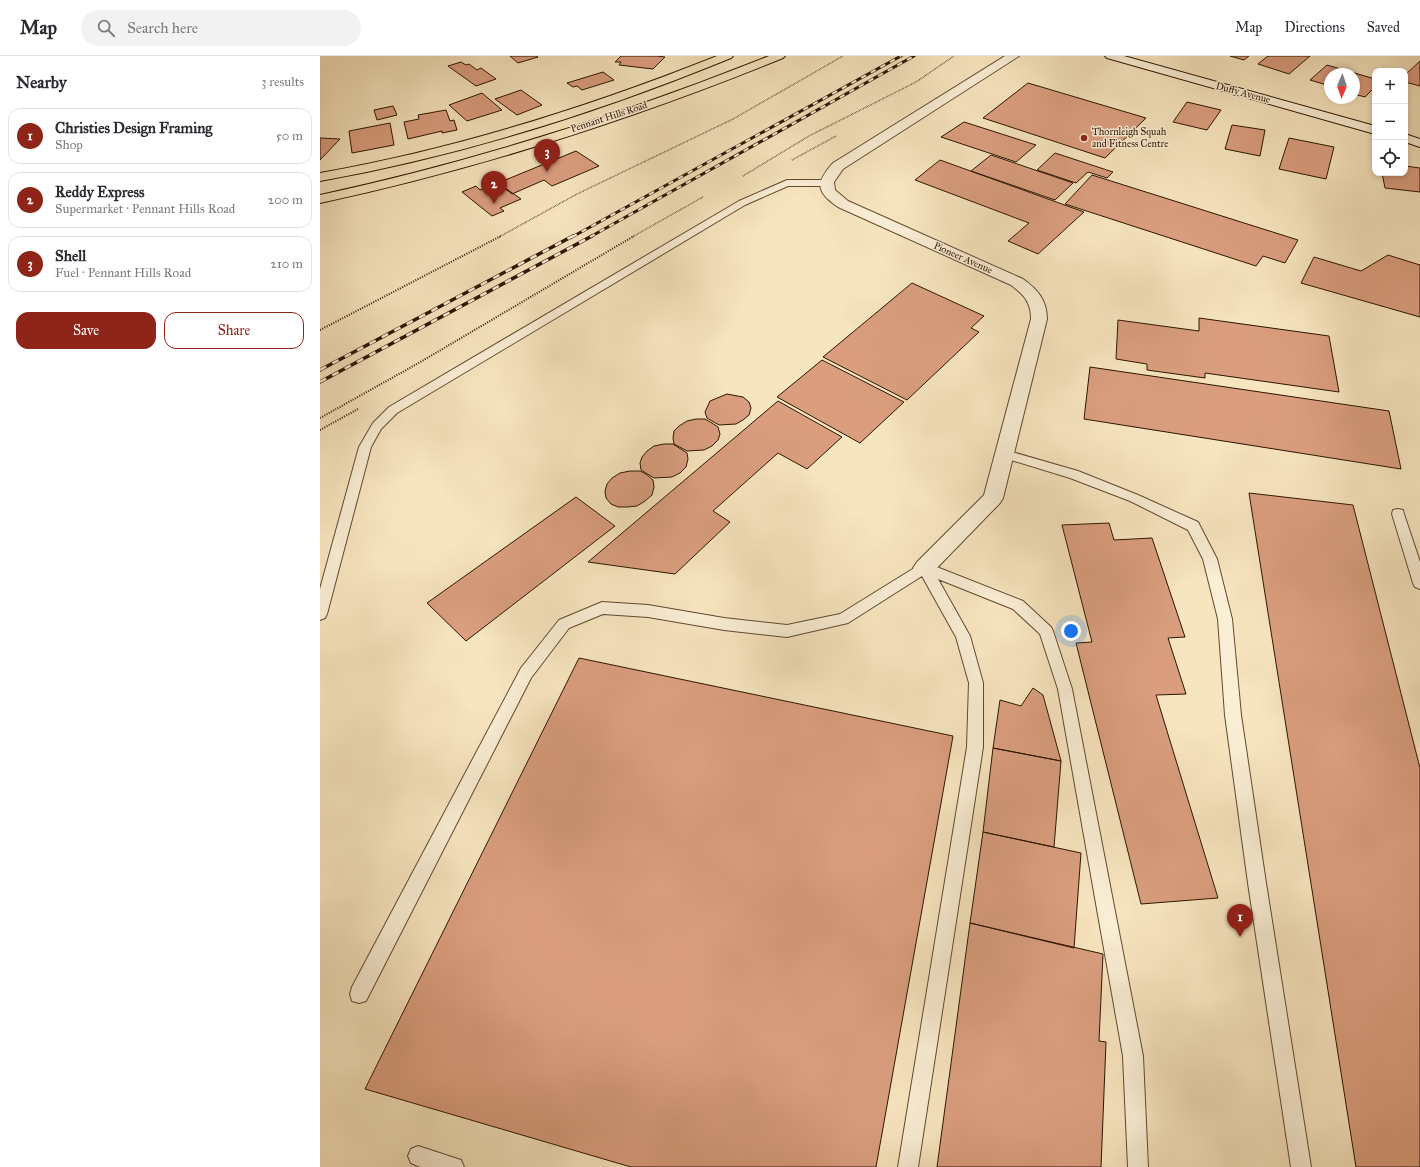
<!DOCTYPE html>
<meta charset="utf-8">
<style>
body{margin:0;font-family:"IM FELL Great Primer",serif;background:#f2f2f3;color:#2b2b33}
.controls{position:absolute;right:12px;top:12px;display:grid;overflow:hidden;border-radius:8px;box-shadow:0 2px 6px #0003}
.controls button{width:36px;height:36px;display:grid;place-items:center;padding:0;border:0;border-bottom:1px solid #e1e1e2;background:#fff;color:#2b2b33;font:20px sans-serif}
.compass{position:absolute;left:1004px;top:12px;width:36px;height:36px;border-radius:50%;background:#fff;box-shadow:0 2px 6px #0003;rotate:182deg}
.you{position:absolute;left:751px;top:575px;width:14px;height:14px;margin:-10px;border:3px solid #fff;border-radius:50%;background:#1a73e8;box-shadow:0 0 0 6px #1a73e833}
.badge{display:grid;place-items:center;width:26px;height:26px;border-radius:50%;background:#8f2418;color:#fff;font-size:13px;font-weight:700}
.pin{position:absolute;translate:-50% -33px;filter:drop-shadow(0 1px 2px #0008)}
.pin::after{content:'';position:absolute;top:21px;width:14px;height:12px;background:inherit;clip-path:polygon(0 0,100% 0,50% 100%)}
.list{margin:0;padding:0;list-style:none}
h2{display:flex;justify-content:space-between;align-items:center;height:52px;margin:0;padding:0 16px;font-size:17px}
h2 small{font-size:13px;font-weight:400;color:#7c7c81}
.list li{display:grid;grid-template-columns:26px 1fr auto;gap:12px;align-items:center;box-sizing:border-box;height:56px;margin:0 8px 8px;padding:0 8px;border:1px solid #e1e1e2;border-radius:12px}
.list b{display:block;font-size:15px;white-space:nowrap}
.list p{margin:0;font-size:13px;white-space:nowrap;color:#7c7c81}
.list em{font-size:13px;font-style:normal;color:#7c7c81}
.actions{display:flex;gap:8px;padding:12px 16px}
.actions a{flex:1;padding:9px 0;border:1px solid #8f2418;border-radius:12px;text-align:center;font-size:14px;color:#8f2418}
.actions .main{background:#8f2418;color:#fff}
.icon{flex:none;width:22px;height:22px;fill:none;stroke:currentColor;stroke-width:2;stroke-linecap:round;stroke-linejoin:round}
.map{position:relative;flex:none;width:1100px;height:1111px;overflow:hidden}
header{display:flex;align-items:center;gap:24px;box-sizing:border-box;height:56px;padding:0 20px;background:#fff;border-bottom:1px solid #e1e1e2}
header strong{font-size:19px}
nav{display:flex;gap:22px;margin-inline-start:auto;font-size:14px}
.search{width:280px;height:36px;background:#f2f2f3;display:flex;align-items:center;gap:10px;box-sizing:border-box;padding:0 14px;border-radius:22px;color:#7c7c81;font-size:15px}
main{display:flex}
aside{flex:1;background:#fff}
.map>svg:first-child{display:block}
</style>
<header>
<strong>Map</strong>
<div class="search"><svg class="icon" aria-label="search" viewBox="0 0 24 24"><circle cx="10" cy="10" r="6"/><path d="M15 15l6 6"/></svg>Search here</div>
<nav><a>Map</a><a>Directions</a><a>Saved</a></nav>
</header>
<main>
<aside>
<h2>Nearby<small>3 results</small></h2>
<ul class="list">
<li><span class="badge">1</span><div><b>Christies Design Framing</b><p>Shop</p></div><em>50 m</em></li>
<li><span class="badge">2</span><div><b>Reddy Express</b><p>Supermarket · Pennant Hills Road</p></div><em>200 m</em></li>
<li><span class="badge">3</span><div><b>Shell</b><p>Fuel · Pennant Hills Road</p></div><em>210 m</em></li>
</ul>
<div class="actions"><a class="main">Save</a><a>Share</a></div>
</aside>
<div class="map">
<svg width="1100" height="1111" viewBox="0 0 1100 1111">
<rect width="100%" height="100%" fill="#f7e5bf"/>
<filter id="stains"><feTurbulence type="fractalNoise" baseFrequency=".005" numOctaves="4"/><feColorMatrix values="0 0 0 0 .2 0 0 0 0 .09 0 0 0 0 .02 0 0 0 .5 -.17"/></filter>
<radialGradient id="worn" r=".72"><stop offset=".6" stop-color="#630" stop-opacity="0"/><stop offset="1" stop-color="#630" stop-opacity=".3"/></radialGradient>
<!-- building -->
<path fill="#da9e7f" stroke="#2d1500" d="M190,0H217L218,1L198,7Z
M301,0H337L345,1L333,13L299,9L301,6H295Z
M910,0H929L924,4Z
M948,0H990L969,18L938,8Z
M1100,5V30L1085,26V19Z
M141,6L146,9L149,8L157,14L161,12L176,23L156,30L128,10Z
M1007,9L1055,23V31L1045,41L1034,38V18H1010V30L990,24Z
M283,16L294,24L262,34L257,30L253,31L247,27Z
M708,27L826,62L785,102L663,62Z
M201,34L222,49L197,59L175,43Z
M162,37L182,54L147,65L129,49Z
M867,46L901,54L887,74L853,66Z
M73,50L77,59L57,64L54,54Z
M126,54L130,65L134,64L137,74L122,77V75L88,83L84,66L99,63L98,59Z
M644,66L716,89L696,106L621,81Z
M70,67L74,89L32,97L29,75Z
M912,69L945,74L940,100L905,93Z
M0,82L20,83L0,104Z
M969,82L1014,91L1006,123L959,113Z
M256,95L279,110L232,130L224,124L192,138L178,127Z
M735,97L793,116L787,122L768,116L756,127L717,114Z
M671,99L753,127L735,144L651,115Z
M620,104L764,156L718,198L688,185L709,167L595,124Z
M1085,110L1100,112V136L1065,132L1062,117H1085Z
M772,119L978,184L965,207L943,200L936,210L745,148Z
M178,127L201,143L180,152L184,155L172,160L142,136L156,130L160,134Z
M1068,199L1100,209V261L981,227L994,201L1041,215Z
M592,227L664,260L651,272L659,276L587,344L503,301Z
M879,262L1009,280L1019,336L885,317V322L827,314V308L796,303L798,264L879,275Z
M502,304L584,346L540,387L457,341Z
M770,311L1069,355L1081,413L764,363Z
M407,338L423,341L429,346L431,352L429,359L423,364L416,368L399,369L387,362L385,356L390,345Z
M458,345L522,381L487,413L458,397L393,455L410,466L355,518L268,506Z
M376,363H385L392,367L398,371L400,378L398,384L392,390L384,394L367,395L354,388L353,382L354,375L359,370L367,365Z
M344,388H353L367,397L368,403L366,411L360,417L352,421L334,422L321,414L320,407L322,401L327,395L334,390Z
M310,415H320L326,418L333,424L334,431L332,439L325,445L317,450L308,451H298L291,448L286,442L285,435L287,428L292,422L300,417Z
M929,437L1033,449L1100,712V1111H1036Z
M256,441L295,470L146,585L107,547Z
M789,467L794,484L832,482L865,581L848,582L866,638L836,639L898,842L821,848L756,587L772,586L742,469Z
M259,602L633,680L556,1111H311L45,1033Z
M713,632L723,639L741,705L673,692L680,644L701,650Z
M673,692L741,705L734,791L663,776Z
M663,776L761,797L754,892L650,867Z
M650,867L783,898L779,985L786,986L781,1111H617Z"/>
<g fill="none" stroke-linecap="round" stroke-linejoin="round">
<defs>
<path id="service" d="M467,124H505L509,127L505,130H468L425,149L77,357L61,373L51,391L7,558L5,562L0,564V533L39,391L53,367L69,351L419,145Z
M685,394L758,415L818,439L878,466L897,503L912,563L921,659L946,827L991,1111H971L928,827L905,659L898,563L883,503L868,474L810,445L750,422L681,401L679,398L681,395Z
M1078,453L1083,454L1084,458L1100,506V533L1095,531L1093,527L1072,458L1073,454Z
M604,506L703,545L731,571L733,575L752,633L823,1000L828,1111H808L803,1000L738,633L720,578L693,553L618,523L650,580L663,627V691L598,1111H578L647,691L649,627L636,581L602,520L528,567L467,581L404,574L328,561L283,558L249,572L211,622L46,945L39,947L32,945L30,938L32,931L201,612L239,564L282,546L328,549L404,562L467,569L520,558Z
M98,1090L141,1104L144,1111H100L91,1107L88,1100L91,1093Z"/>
<path id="minor" d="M685,0H699L523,113L514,126L515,134L528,145L703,223C717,233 727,244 727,263L683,442L680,447L611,518L604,521L597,518L593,512L597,506L664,439L711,263C711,246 704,239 691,229L518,151C496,136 495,127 513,107Z"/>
<path id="secondary" d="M785,0H804L1055,70V78L787,2Z
M1085,78L1100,83V91L1085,86Z"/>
<path id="trunk" d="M397,0H413L411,2C279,56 141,100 0,125V117C136,93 269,51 397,0Z
M449,0H465L463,2C313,63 158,113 0,147V139C153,106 304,58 449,0Z"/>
</defs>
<!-- service casing -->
<use href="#service" stroke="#604930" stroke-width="2"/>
<!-- minor casing -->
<use href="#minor" stroke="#604930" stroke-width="2"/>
<!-- secondary casing -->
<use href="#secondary" stroke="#2d1500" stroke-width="2"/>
<!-- trunk casing -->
<use href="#trunk" stroke="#2d1500" stroke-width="2"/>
<!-- path-far1 -->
<path stroke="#2d1500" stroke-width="1.5" stroke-dasharray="0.5 1" stroke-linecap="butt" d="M472,104L516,80
M423,120L489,80L596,26L634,0
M179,181L257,138L413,63L523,0
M312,181L383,141"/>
<!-- path -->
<path stroke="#2d1500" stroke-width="2" stroke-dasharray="1 1.5" stroke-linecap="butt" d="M0,274L181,180
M0,362L97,308L314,180
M0,374L38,353"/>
<!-- service -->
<use href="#service" fill="#faeed5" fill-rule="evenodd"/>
<!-- minor -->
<use href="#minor" fill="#faeed5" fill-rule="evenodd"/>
<!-- secondary -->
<use href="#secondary" fill="#faeed5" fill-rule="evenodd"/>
<!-- trunk -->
<use href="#trunk" fill="#f7e5bf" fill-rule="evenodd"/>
<defs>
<path id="rail-far1" d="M252,181L581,0
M270,181L594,0"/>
<path id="rail" d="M0,314L253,180
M0,326L272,180"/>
</defs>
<!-- rail-far1 casing -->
<use href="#rail-far1" stroke="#2d1500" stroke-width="3"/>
<!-- rail casing -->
<use href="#rail" stroke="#2d1500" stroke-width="3.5"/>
<!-- rail-far1 -->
<use href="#rail-far1" stroke="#faeed5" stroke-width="2" stroke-dasharray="5.5" stroke-linecap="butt"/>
<!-- rail -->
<use href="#rail" stroke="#faeed5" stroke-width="2.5" stroke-dasharray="7" stroke-linecap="butt"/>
</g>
<!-- markers -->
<circle fill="#8f2418" stroke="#faeed5" stroke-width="1.5" cx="764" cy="82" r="4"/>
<g text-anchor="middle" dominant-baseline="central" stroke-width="3" stroke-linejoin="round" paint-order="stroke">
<!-- far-street labels -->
<g font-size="10" fill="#2d1500" stroke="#faeed5">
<text transform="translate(923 37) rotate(15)">Duffy Avenue</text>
<text transform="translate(289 61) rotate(-18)">Pennant Hills Road</text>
<text transform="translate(643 202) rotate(24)">Pioneer Avenue</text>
</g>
<!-- far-poi labels -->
<g font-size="10" fill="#2d1500" stroke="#faeed5" text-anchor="start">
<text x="772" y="76">Thornleigh Squah<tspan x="772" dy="12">and Fitness Centre</tspan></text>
</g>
</g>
<rect width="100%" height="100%" filter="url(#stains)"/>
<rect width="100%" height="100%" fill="url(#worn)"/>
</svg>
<div class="controls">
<button>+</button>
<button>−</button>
<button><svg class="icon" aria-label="locate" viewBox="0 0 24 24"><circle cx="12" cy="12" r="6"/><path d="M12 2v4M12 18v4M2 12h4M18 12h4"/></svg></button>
</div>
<svg class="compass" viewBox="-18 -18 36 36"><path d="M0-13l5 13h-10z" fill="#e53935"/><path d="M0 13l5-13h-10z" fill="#7c7c81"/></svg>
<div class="you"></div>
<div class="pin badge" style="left:920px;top:881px">1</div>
<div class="pin badge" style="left:174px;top:148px">2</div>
<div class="pin badge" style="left:227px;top:116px">3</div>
</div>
</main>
